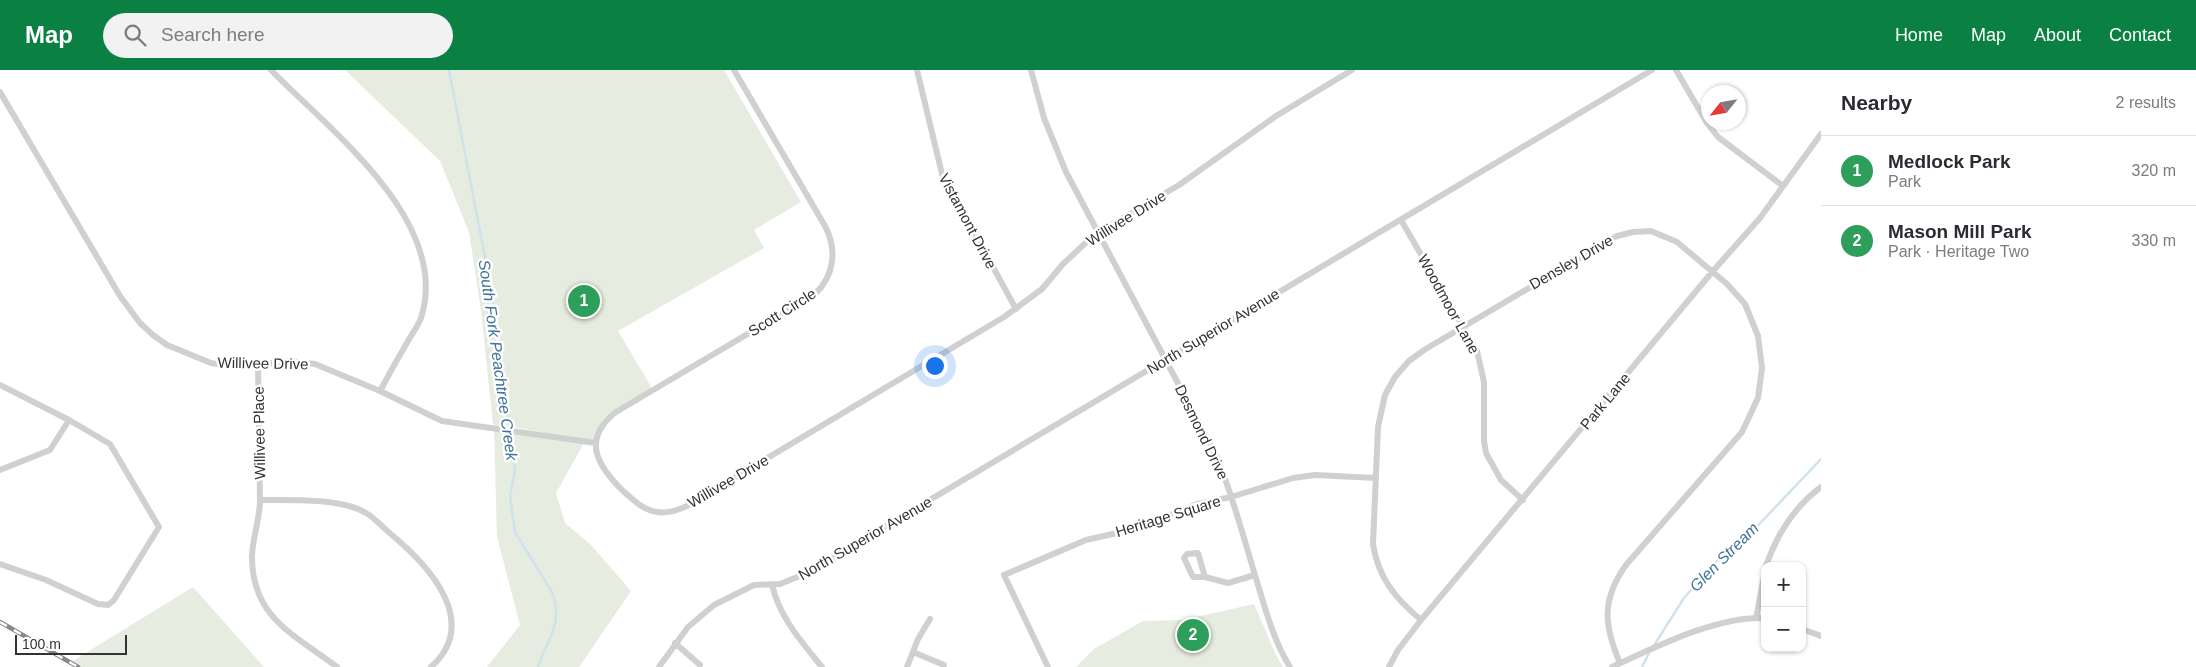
<!DOCTYPE html>
<meta charset="utf-8">
<style>
body{margin:0;font-family:Arial,sans-serif;background:#f2f2f3;color:#2b2b33}
.controls{position:absolute;right:15px;bottom:15px;display:grid;overflow:hidden;border-radius:10px;box-shadow:0 1px 4px #0004}
.controls button{width:45px;height:45px;display:grid;place-items:center;padding:0;border:0;border-bottom:1px solid #e1e1e2;background:#fff;color:#2b2b33;font:25px sans-serif}
.compass{position:absolute;left:1701px;top:15px;width:45px;height:45px;border-radius:50%;background:#fff;box-shadow:0 1px 4px #0004;rotate:239deg}
.scale{position:absolute;left:15px;bottom:12px;width:112px;box-sizing:border-box;padding-left:5px;border:2px solid #333;border-top:0;font-size:14px;line-height:18px;white-space:nowrap;color:#333;-webkit-text-stroke:4px #fff;paint-order:stroke}
.you{position:absolute;left:934px;top:295px;width:18px;height:18px;margin:-12px;border:4px solid #fff;border-radius:50%;background:#1a73e8;box-shadow:0 0 0 8px #1a73e833}
.badge{display:grid;place-items:center;width:32px;height:32px;border-radius:50%;background:#0b8043;color:#fff;font-size:16px;font-weight:700}
.pin{position:absolute;translate:-50% -50%;border:2px solid #fff;box-shadow:0 1px 5px #0006}
.list{margin:0;padding:0;list-style:none}
h2{display:flex;justify-content:space-between;align-items:center;height:65px;margin:0;padding:0 20px;font-size:21px}
h2 small{font-size:16px;font-weight:400;color:#7c7c81}
.list li{display:grid;grid-template-columns:32px 1fr auto;gap:15px;align-items:center;box-sizing:border-box;height:70px;padding:0 20px;border-top:1px solid #e1e1e2}
.list b{display:block;font-size:19px;white-space:nowrap}
.list p{margin:0;font-size:16px;white-space:nowrap;color:#7c7c81}
.list em{font-size:16px;font-style:normal;color:#7c7c81}
.icon{flex:none;width:28px;height:28px;fill:none;stroke:currentColor;stroke-width:2;stroke-linecap:round;stroke-linejoin:round}
.map{position:relative;flex:none;width:1821px;height:597px;overflow:hidden}
header{display:flex;align-items:center;gap:30px;box-sizing:border-box;height:70px;padding:0 25px;background:#0b8043;color:#fff}
header strong{font-size:24px}
nav{display:flex;gap:28px;margin-inline-start:auto;font-size:18px}
.search{width:350px;height:45px;background:#f2f2f3;display:flex;align-items:center;gap:12px;box-sizing:border-box;padding:0 18px;border-radius:28px;color:#7c7c81;font-size:19px}
main{display:flex}
aside{flex:1;background:#fff}
.map>svg:first-child{display:block}
</style>
<header>
<strong>Map</strong>
<div class="search"><svg class="icon" aria-label="search" viewBox="0 0 24 24"><circle cx="10" cy="10" r="6"/><path d="M15 15l6 6"/></svg>Search here</div>
<nav><a>Home</a><a>Map</a><a>About</a><a>Contact</a></nav>
</header>
<main>
<div class="map">
<svg width="1821" height="597" viewBox="0 0 1821 597">
<rect width="100%" height="100%" fill="#fff"/>
<!-- green -->
<path fill="#e6ecdf" d="M345,0H724L801,132L754,160L764,178L618,261L653,320L610,347L596,373L519,358L493,355L481,240L469,162L440,91Z
M494,357L584,373L556,423L565,453L591,475L631,521L579,597H487L520,555L497,467Z
M193,517L264,597H79L71,592Z
M1254,534L1276,585L1283,597H1076L1094,579L1143,551L1183,550Z"/>
<g fill="none" stroke-linecap="round" stroke-linejoin="round">
<!-- stream -->
<path stroke="#cfe2ee" stroke-width="2.5" d="M449,0L488,203L501,284L515,400L510,426L515,462L553,524C563,555 547,569 538,597
M1653,577L1684,528L1717,491L1748,466L1821,389
M1642,597L1650,581"/>
<!-- street -->
<path stroke="#d0d0d0" stroke-width="6" d="M271,0C328,59 452,151 421,248C418,256 412,264 408,271C398,288 389,304 380,321
M734,0L825,156C837,179 835,205 815,224L616,342C582,369 596,394 622,420C632,429 643,440 657,442C668,444 677,440 687,436L1004,247L1042,219L1063,194L1093,166L1179,115L1276,46L1352,0
M917,0L942,104L1016,239
M1031,0L1044,48L1066,102L1216,385C1234,428 1245,474 1259,518C1267,545 1275,573 1290,597
M1676,0L1707,53L1718,67L1783,116
M0,22L120,226L140,253L153,265L167,275L211,293L229,296L258,295L288,291L315,294L380,321L442,351L596,373
M1401,150L1477,281L1484,312V371L1486,383L1501,410L1523,430
M258,295L260,430
M0,315L69,350L110,374L159,457L114,530L108,535L98,534L46,510L0,494
M0,400L50,380L69,350
M1766,496C1777,464 1794,437 1821,417
M1205,507L1198,483L1187,484L1184,488L1193,507H1205L1228,513L1255,505
M772,515C780,548 801,571 822,597
M1756,548L1765,501
M1421,550C1396,529 1378,508 1373,474L1378,357L1385,325L1395,307L1409,291L1424,280L1617,166L1633,162L1651,161L1677,172L1727,214L1745,234L1758,266L1762,298L1758,328L1742,362L1626,495C1601,530 1604,556 1620,593
M1802,559L1821,566
M675,573L700,595
M913,582L944,595
M337,597C295,565 252,548 252,487C252,469 260,449 260,430C289,430 341,428 366,443C375,448 383,458 392,465C429,496 481,552 431,597
M659,597L688,557L714,535L754,515L780,514L807,503L1652,0
M907,597L918,569L930,549
M1048,597L1004,505L1086,470L1139,458L1197,434L1231,427L1293,408L1315,405L1376,408
M1389,597L1398,580L1421,550L1713,201L1760,148L1821,64
M1612,597C1656,577 1716,546 1765,548"/>
<defs>
<path id="rail" d="M0,552L78,597"/>
</defs>
<!-- rail casing -->
<use href="#rail" stroke="#888" stroke-width="4.5"/>
<!-- rail -->
<use href="#rail" stroke="#fff" stroke-width="2.5" stroke-dasharray="8" stroke-linecap="butt"/>
</g>
<g text-anchor="middle" dominant-baseline="central" stroke-width="5" stroke-linejoin="round" paint-order="stroke">
<!-- street labels -->
<g font-size="15" fill="#333" stroke="#fff">
<text transform="translate(1126 148) rotate(-32)">Willivee Drive</text>
<text transform="translate(968 151) rotate(62)">Vistamont Drive</text>
<text transform="translate(1571 192) rotate(-30)">Densley Drive</text>
<text transform="translate(1449 234) rotate(61)">Woodmoor Lane</text>
<text transform="translate(782 242) rotate(-32)">Scott Circle</text>
<text transform="translate(1213 261) rotate(-31)">North Superior Avenue</text>
<text transform="translate(263 293) rotate(1)">Willivee Drive</text>
<text transform="translate(1605 331) rotate(-50)">Park Lane</text>
<text transform="translate(1202 362) rotate(64)">Desmond Drive</text>
<text transform="translate(259 363) rotate(-91)">Willivee Place</text>
<text transform="translate(728 411) rotate(-30)">Willivee Drive</text>
<text transform="translate(1168 446) rotate(-17)">Heritage Square</text>
<text transform="translate(865 468) rotate(-30)">North Superior Avenue</text>
</g>
<!-- water labels -->
<g font-size="16" font-style="italic" fill="#3f7597" stroke="#fff">
<text transform="translate(498 290) rotate(82)">South Fork Peachtree Creek</text>
<text transform="translate(1724 487) rotate(-45)">Glen Stream</text>
</g>
</g>
</svg>
<div class="controls">
<button>+</button>
<button>−</button>
</div>
<svg class="compass" viewBox="-18 -18 36 36"><path d="M0-13l5 13h-10z" fill="#e53935"/><path d="M0 13l5-13h-10z" fill="#7c7c81"/></svg>
<div class="scale">100 m</div>
<div class="you"></div>
<div class="pin badge" style="left:584px;top:231px;background:#2e9e5b">1</div>
<div class="pin badge" style="left:1193px;top:565px;background:#2e9e5b">2</div>
</div>
<aside>
<h2>Nearby<small>2 results</small></h2>
<ul class="list">
<li><span class="badge" style="background:#2e9e5b">1</span><div><b>Medlock Park</b><p>Park</p></div><em>320 m</em></li>
<li><span class="badge" style="background:#2e9e5b">2</span><div><b>Mason Mill Park</b><p>Park · Heritage Two</p></div><em>330 m</em></li>
</ul>
</aside>
</main>
